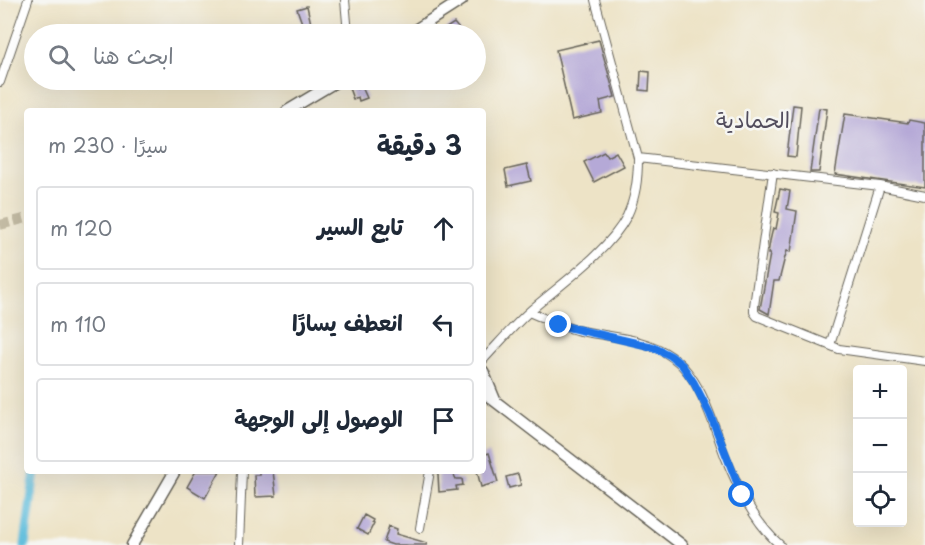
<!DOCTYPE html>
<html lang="ar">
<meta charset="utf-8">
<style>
body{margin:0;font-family:"Playpen Sans","Playpen Sans Arabic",sans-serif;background:#f2f2f3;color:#1f2937;direction:rtl}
.controls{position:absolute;right:18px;bottom:18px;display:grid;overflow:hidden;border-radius:6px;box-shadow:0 6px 24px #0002}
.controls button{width:54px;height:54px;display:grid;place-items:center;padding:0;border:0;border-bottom:2px solid #e0e1e3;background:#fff;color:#1f2937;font:30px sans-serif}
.stop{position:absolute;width:18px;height:18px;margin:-14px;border:4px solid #1a73e8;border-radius:50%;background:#fff}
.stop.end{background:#1a73e8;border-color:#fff;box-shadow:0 2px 6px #0008}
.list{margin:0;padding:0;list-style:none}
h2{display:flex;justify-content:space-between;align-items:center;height:78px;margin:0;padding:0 24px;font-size:26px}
h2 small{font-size:20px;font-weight:400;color:#747a83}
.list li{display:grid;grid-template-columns:39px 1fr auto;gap:18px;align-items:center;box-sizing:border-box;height:84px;margin:0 12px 12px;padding:0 12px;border:2px solid #e0e1e3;border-radius:6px}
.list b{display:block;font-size:22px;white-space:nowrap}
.list em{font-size:20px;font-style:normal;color:#747a83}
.icon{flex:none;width:33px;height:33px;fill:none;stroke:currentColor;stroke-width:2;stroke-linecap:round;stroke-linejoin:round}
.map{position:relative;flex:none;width:925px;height:545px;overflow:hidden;direction:ltr}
.search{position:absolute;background:#fff;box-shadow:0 6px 24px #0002;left:24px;top:24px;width:462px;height:66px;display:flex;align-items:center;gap:15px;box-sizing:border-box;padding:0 21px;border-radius:33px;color:#747a83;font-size:22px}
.panel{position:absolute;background:#fff;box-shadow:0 6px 24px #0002;left:24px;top:108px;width:462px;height:366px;border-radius:6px;direction:rtl}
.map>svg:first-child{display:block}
</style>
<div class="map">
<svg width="925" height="545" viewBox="0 0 925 545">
<rect width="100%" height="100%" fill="#f6f6f2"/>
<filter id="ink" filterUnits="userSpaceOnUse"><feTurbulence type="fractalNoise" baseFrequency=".0167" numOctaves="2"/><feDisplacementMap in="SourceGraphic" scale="12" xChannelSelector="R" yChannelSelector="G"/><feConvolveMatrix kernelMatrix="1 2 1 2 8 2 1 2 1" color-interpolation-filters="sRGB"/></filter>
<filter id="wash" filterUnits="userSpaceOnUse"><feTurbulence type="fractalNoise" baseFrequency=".008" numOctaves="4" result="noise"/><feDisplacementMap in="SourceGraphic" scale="24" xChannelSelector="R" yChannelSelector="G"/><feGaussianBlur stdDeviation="1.35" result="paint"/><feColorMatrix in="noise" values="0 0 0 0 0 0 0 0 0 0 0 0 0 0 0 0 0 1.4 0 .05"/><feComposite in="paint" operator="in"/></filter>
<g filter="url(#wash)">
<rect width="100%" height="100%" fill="#ede3c6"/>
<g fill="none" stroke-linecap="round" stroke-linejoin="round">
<!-- canal -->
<path stroke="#5ebddc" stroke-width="9" d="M25,545L35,471"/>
</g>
<g id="blocks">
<!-- building -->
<path fill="#b5a9d7" d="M307,6L311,24L303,26L297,9Z
M454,23L463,34H437Z
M599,40L615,97L600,101L602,113L572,120L556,50Z
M641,71L650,72L649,91L640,90Z
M355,85L357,89L362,87L367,98L359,101L358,97L353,99L349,88Z
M793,105L801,106L796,157L787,156Z
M819,108L827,109L819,172H810Z
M845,114L908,123L909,120L925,123V187L835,174Z
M604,152L607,157L616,152L624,166L594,182L584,162Z
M527,165L531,181L508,186L505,170Z
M780,189L790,191L787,209L797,211L791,252L787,251L785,257L779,281H774L769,314L760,309L770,254H768L770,241L773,228L776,229L779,213L775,212Z
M489,453L498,482L481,487L477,471H483V455Z
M196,471H220L205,498L187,487Z
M259,471H273L276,496L255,497L254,475H259Z
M445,471H452L456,479H462L463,485L456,486L457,490L439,492L438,474Z
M518,474L521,485L509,488L506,477Z
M364,515L373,520L372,522L374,523L368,535L357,529Z
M389,526L397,529L396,534L427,543V545H393L384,542Z"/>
</g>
</g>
<g filter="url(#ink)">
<use href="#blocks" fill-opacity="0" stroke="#656258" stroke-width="1.5"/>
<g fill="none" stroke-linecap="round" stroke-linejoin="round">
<!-- secondary-tunnel -->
<path stroke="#c3bba4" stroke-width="10" stroke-dasharray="10 5" stroke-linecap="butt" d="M0,225L27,218"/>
<defs>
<path id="street" d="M345,0L348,34
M0,82L28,0
M638,158L880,186L925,195
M773,173L754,306V312L757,316L839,349L925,361
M529,312C544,318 560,326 576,330C607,337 645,337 672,357C701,377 713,424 725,456C738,488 754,522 780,545
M830,345L880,186
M483,360C499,343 514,325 531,310C561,284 609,251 627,216C636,197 638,179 638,158L595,0
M420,528L430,471
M239,545L242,471"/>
<path id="secondary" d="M409,34L462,0
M287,111L339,80
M483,371L495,400
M483,392L682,545
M132,545L175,471"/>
</defs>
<!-- street casing -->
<use href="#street" stroke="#656258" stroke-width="10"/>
<!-- secondary casing -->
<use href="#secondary" stroke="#656258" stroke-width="13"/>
<!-- street -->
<use href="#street" stroke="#fff" stroke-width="8"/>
<!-- secondary -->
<use href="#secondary" stroke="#fff" stroke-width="10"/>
</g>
</g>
<g fill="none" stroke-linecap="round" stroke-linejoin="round" filter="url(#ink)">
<!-- route -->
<path stroke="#1a73e8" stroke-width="8" d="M559,325L653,347L671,356L682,365L694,383L710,414L742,495"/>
</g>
<g text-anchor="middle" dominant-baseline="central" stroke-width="5" stroke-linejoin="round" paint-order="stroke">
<!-- quarter labels -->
<g font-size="22" fill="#524d5d" stroke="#f6f6f2">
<text x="753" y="118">الحمادية</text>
</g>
</g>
</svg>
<div class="controls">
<button>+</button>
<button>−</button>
<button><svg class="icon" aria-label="locate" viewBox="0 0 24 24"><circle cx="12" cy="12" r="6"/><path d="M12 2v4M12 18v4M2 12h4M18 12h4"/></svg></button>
</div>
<div class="stop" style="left:742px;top:495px"></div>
<div class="stop end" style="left:559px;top:325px"></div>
<div class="search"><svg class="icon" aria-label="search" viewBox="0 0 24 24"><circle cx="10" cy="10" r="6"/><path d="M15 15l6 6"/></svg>ابحث هنا</div>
<section class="panel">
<h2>3 دقيقة<small>سيرًا · 230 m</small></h2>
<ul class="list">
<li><svg class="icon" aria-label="ahead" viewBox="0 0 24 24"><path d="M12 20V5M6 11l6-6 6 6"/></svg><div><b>تابع السير</b></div><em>120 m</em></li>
<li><svg class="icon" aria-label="left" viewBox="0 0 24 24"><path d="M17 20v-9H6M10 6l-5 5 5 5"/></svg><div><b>انعطف يسارًا</b></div><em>110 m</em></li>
<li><svg class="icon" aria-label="arrive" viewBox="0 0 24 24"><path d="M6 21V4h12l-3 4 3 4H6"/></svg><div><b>الوصول إلى الوجهة</b></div></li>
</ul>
</section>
</div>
